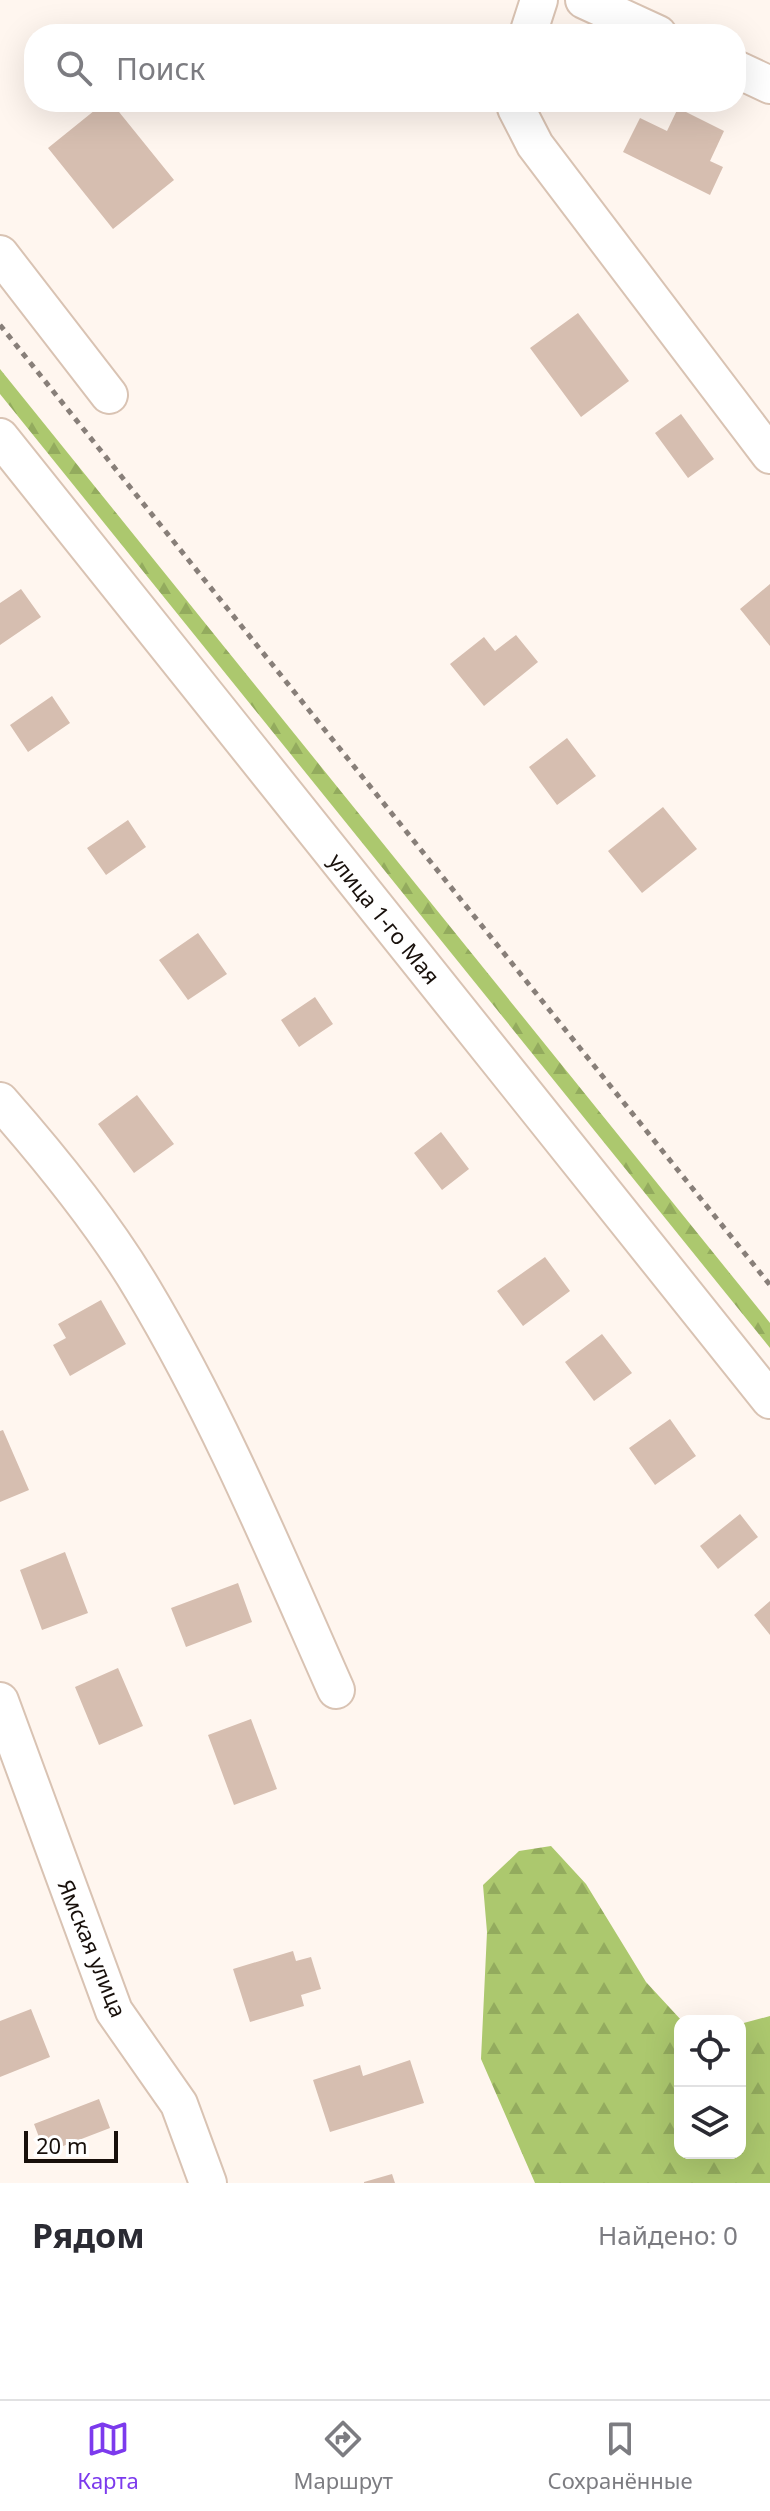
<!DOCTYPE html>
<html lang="ru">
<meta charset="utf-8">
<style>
body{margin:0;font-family:"Noto Sans",sans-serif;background:#f7f7f7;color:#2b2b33}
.controls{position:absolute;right:24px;bottom:24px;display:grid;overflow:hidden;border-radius:16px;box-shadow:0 8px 32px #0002}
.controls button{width:72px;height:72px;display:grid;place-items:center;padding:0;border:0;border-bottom:2px solid #e1e1e2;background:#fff;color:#2b2b33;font:40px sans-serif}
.scale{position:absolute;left:24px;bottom:20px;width:94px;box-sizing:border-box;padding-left:8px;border:4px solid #18100b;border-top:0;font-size:22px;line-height:28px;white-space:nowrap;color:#18100b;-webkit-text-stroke:6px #fff;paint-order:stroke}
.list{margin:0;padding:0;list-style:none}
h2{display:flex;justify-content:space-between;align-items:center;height:104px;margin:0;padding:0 32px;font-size:34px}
h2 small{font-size:26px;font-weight:400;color:#7c7c81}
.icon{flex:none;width:44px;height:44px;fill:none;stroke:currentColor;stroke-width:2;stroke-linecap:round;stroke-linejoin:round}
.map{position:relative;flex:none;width:770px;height:2183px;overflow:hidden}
.search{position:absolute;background:#fff;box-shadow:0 8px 32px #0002;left:24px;right:24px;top:24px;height:88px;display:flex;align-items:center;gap:20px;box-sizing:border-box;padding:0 28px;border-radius:32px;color:#7c7c81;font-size:30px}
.sheet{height:216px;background:#fff}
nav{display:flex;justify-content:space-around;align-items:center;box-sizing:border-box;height:112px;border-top:2px solid #e1e1e2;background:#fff;font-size:22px;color:#7c7c81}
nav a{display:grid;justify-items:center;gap:4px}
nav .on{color:#7c3aed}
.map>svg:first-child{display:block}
</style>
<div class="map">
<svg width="770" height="2183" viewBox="0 0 770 2183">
<defs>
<pattern id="forest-firs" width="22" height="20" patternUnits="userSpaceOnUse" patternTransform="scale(2)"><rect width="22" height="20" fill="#acc86e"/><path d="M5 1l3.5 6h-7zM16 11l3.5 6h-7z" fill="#93ab5e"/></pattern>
</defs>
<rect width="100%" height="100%" fill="#fff6ef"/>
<!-- forest -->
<path fill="url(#forest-firs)" d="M0,369L770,1323V1348L0,394Z
M551,1846L586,1884L646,1982L682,2021H680V2153H740V2024L770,2016V2183H535L481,2059L487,1932L483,1885L519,1851Z"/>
<!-- building -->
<path fill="#d6beb0" d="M105,102H111L174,180L113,229L48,148Z
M678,108L724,131L710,161L723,167L710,195L623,152L640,118L667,131Z
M578,313L629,381L581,417L530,348Z
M681,414L714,459L688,478L655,433Z
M770,584V646L740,609Z
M21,589L41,617L0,645V603Z
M516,635L538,662L484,706L450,664L484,637L495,651Z
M52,696L70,723L28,752L10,725Z
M567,738L596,776L557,805L529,767Z
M663,807L697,849L642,893L608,851Z
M128,820L146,847L106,875L87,848Z
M198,933L227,974L188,1000L159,960Z
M315,997L333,1024L299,1047L281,1020Z
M137,1095L174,1144L134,1173L98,1124Z
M441,1132L469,1169L442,1190L414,1153Z
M545,1257L570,1291L523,1326L497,1291Z
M101,1300L126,1344L70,1376L53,1345L66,1338L58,1324Z
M602,1334L632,1373L594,1401L565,1362Z
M670,1419L696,1456L655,1485L629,1448Z
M3,1430L29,1490L0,1502V1431Z
M740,1514L758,1537L718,1569L700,1546Z
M65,1552L88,1613L42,1630L20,1570Z
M238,1583L252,1622L186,1647L171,1608Z
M770,1601V1635L754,1615Z
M118,1668L143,1726L99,1745L75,1687Z
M251,1719L277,1789L234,1805L208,1735Z
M293,1951L296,1961L311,1957L321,1989L301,1995L304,2006L250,2022L233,1969Z
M31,2009L50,2057L0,2077V2021Z
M410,2060L424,2103L330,2132L313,2080L360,2065L363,2076Z
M99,2099L110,2128L45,2153L34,2124Z
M392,2174L395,2183H364V2182Z"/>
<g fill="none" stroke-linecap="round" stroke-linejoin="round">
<defs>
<path id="minor" d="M584,0L658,34
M528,34L539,0
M736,69L770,85
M516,102V108L535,145L770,455
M0,254L109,395
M0,437L770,1400
M0,1101C51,1159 104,1224 143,1290C219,1417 276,1555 336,1690
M0,1701L114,2011L179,2104L208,2183"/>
</defs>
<!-- minor casing -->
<use href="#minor" stroke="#d9c3b3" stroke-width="40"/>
<!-- path -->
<path stroke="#887f79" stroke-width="5" stroke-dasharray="6 6" stroke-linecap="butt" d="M0,325L770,1285"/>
<!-- minor -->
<use href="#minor" stroke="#fff" stroke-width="36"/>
</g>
<g text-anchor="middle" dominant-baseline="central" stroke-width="7" stroke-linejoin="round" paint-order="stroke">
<!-- street labels -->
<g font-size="22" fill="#18100b" stroke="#fff">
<text transform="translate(385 918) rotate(51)">улица 1-го Мая</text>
<text transform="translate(93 1948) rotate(68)">Ямская улица</text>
</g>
</g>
</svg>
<div class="controls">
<button><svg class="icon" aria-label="locate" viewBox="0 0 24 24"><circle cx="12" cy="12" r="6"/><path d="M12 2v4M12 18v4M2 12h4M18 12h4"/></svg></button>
<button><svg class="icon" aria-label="layers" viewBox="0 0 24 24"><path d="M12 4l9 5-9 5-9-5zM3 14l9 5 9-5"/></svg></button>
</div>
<div class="scale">20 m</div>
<div class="search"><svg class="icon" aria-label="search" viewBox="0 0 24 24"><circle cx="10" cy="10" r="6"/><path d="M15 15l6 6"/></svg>Поиск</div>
</div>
<section class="sheet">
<h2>Рядом<small>Найдено: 0</small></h2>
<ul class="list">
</ul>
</section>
<nav>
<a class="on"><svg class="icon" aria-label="map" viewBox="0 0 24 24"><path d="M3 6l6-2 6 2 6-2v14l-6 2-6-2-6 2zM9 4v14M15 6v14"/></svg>Карта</a>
<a><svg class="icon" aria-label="directions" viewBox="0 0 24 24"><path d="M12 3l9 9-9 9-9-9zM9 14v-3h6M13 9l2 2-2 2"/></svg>Маршрут</a>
<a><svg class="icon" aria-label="saved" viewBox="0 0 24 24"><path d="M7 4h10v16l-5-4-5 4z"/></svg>Сохранённые</a>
</nav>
